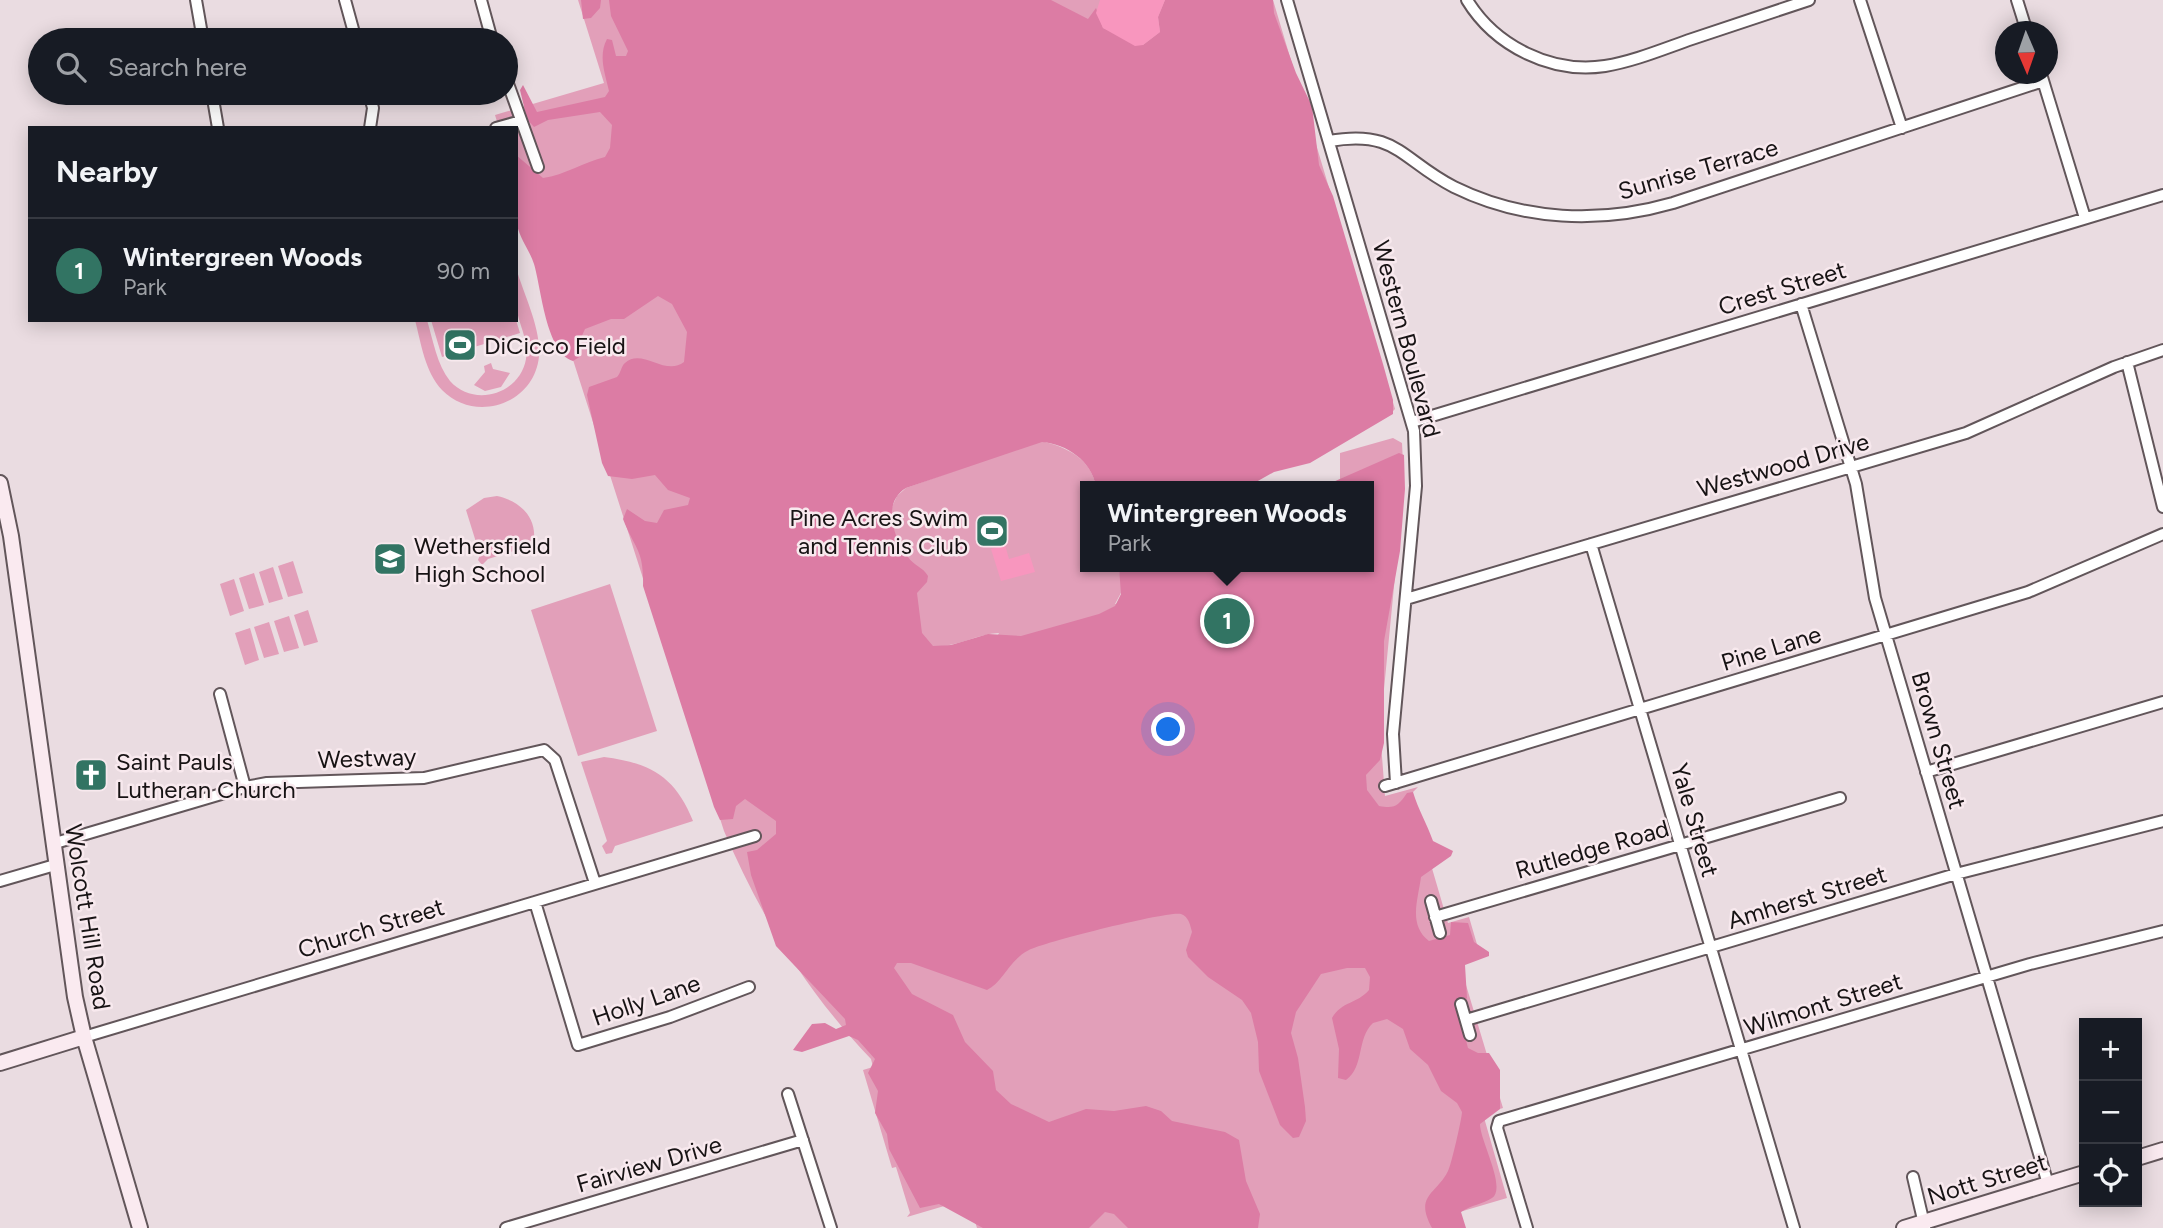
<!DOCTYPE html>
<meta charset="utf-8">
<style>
body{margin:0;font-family:Figtree,sans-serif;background:#242831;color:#f1f3f6}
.controls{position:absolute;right:21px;bottom:21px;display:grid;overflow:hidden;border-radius:0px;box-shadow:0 4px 18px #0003}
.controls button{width:63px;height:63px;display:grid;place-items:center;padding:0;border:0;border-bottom:2px solid #363941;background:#171b24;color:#f1f3f6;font:35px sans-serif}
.compass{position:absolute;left:1995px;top:21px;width:63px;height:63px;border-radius:50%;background:#171b24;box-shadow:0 4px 18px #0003;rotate:178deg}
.you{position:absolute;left:1169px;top:730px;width:24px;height:24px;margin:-18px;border:5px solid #fff;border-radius:50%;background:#1a73e8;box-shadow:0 0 0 10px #1a73e833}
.badge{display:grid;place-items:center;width:46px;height:46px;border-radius:50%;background:#327463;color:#fff;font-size:23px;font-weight:700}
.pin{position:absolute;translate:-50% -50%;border:4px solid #fff;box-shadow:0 2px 7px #0006}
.popup{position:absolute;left:1080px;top:481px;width:294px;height:91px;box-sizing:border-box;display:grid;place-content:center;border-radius:0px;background:#171b24;filter:drop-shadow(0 2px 5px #0005);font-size:23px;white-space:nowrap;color:#9ea1a6}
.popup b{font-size:26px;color:#f1f3f6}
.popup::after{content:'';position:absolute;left:50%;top:100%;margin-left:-14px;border:14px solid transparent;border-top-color:#171b24}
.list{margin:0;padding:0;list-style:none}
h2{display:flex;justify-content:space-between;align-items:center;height:91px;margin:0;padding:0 28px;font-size:30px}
h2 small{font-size:23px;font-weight:400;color:#9ea1a6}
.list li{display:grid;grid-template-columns:46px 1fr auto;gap:21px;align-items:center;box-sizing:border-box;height:105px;padding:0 28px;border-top:2px solid #363941}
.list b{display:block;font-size:26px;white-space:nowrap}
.list p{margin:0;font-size:23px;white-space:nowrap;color:#9ea1a6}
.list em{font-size:23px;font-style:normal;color:#9ea1a6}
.icon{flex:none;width:38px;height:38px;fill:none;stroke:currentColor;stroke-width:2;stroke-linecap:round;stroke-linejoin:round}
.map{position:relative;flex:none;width:2163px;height:1228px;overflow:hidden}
.search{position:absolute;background:#171b24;box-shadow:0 4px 18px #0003;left:28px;top:28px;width:490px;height:77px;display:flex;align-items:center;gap:18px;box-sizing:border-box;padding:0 24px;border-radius:38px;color:#9ea1a6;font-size:26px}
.panel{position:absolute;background:#171b24;box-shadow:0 4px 18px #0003;left:28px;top:126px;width:490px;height:196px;border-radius:0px}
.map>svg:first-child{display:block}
</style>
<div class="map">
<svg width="2163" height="1228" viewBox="0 0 2163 1228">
<rect width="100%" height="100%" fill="#eadce1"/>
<!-- green -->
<path fill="#e29fb9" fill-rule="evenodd" d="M578,0H1273L1395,409L1388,416L1045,442C1069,448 1091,460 1096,486H1085V567H1119L1122,591L1115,604L1369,567V486H1340V453L1393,438L1402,443L1404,484L1380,730L1385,796L1418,787L1413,792L1412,800L1448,923L1469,917L1481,958L1460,965L1503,1108L1483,1114L1507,1198L1446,1216L1449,1228H977L968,1199L907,1217L910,1213L896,1167L892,1168L863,1070L873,1067L871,1059C806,991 761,917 724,831L516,182V128H499L495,115L604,83ZM985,460L906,488L897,496L892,507L887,489ZM999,633L955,720L933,646C956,648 976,634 999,633Z
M516,268C524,295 541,328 539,356C535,404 475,424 442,390C425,372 421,343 415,320H427C433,340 437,365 450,381C474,408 520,394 526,359C529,342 520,327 517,311C514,298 516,282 516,268Z
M431,320H516L520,333L442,357Z
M491,363L493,369L510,373L501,387L485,391L474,385L485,372L484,366Z
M497,496C521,501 539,519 533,545L488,559L482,565L478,560L480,555L466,510L484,498Z
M293,561L303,593L288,597L278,566Z
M273,567L283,599L269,603L259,572Z
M254,573L264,605L249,609L239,578Z
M234,579L244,611L230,616L220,584Z
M610,584L657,731L578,756L531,610Z
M308,610L318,642L304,646L294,615Z
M289,616L299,648L284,652L274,621Z
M269,622L279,654L264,658L254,627Z
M250,628L259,660L245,665L235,633Z
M604,757C650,763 675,776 693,821L615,846L612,853L606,854L602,846L607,841L581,762Z"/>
<!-- forest -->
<path fill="#dc7ca4" d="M581,0H601L600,8L591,18L583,19Z
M609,0H1051L1088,19L1096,8L1103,28L1143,45L1160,32L1158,17L1165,0H1273L1274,13L1296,73L1312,106L1319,165L1333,196L1383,364L1393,400V414L1310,463L1274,472L1249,486H1096C1091,461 1067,444 1042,442L906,488C881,503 894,539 908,557C913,565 923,567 928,576L927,582L917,593L922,633L933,646L951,645L988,634L1021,636L1099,614L1115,606L1121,594L1119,567H1369V486H1324L1399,453L1404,455L1405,489L1400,551L1384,641V743L1380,760L1366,775L1367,790L1379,806C1395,809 1398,806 1407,793L1413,792C1418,809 1427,824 1433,841L1453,851L1451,856L1421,877C1418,900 1408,925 1429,941L1450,935L1451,922L1468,923L1474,942L1489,952V956L1465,965L1467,998L1458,1009L1468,1048L1478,1053H1489L1500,1070V1109L1480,1124C1480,1141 1507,1188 1492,1198C1483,1204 1471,1205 1461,1212L1466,1228H1432C1414,1195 1436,1195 1448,1171C1451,1166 1462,1118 1462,1112L1457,1103L1441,1091L1428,1065L1410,1049L1403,1029L1387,1019L1373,1023C1356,1039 1365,1066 1346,1080L1338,1078L1339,1049L1332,1018C1342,1001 1357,1004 1369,990L1370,977L1365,968H1347L1321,974L1296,1012L1291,1033L1298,1058L1305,1107L1306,1121L1299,1137L1293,1138L1280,1125L1259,1071L1258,1042L1251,1013L1242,1000L1208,977L1188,957L1186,950L1192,932C1190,925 1189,917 1181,914C1171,910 1044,942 1029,950C1009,960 1003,982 987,990L911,963H897L894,968L912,994L953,1015L965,1042L993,1071L996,1090L1011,1104L1049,1122L1086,1109L1114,1111L1146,1106L1161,1111L1172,1121L1225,1132L1239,1140L1246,1181L1260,1214L1258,1228H1128L1114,1214L1105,1212L1089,1228H983L939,1204L920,1208L889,1149L887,1134L875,1113L878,1091L868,1073L875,1059L858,1040L849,1036L802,1052L793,1050L812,1024L825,1023L836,1029L846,1025L845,1019L776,946L751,875L747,852L757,850L776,834V821L745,799L736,806L733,819L720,820L714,807L643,586C644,549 635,550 623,519L627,509L645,521L657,523L664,510L688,505L690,498L668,490L655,475L632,479L608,476L602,463L587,395L589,387L617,377C621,373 621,366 625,363C642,347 665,377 684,362L687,332L672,304L658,296L624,319H611L585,329L580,340L581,356L573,361C546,353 541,287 534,264C530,251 520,239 517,225C511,204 516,176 516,155L543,178C565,175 584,162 605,157L610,148L612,125L600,112L548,120L534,127L527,119L520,90L523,85L537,112L605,97L609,91C605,73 598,56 607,39L612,40L616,56H626L628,51L611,16Z"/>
<!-- water -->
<path fill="#f896be" d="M1100,0H1165L1158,17L1160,32L1143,45L1135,46L1103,28L1096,13Z
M1005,545L1009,559L1029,553L1035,572L1001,581L991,549Z"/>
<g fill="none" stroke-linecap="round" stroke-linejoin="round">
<defs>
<path id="street" d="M196,0L203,40
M345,0L356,40
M481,0L492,40
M1287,0L1414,431L1416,486L1393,734L1396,783
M1467,0C1495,46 1551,74 1605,66C1635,61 1663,49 1692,39C1731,26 1770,13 1809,0
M1860,0L1902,128
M2017,0L2027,32
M2041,74L2085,218
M506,78L538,167
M212,93L218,128
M369,93L373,108L370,128
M496,128L521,121
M1329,141C1397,129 1401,160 1454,187C1523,221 1600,224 1673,203L2043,81
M1801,304L1856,484L1875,598L2048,1184
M2127,362L2163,507
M1412,422L2163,195
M1591,544L1794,1228
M1406,599L1966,433L2114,367L2163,350
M220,694L245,787
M1926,772L2163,702
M1385,786L2028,592L2163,534
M52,844L245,787L267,783L424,778L544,750L555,760L595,883
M0,881L55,865
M1431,901L1440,933
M535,902L578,1045L670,1017L749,987
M1435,917L1840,798
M1461,1004L1470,1035
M1466,1020L1956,874L2163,821
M84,1037L755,836
M788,1094L831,1228
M1913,1177L1925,1228
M506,1228L803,1140
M1527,1228L1497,1128L1499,1121L2030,964L2163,931"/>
<path id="secondary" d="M0,483L11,536L75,997L84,1037L140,1228
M0,1063L84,1037
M2137,1158L2163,1150
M1904,1228L2084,1173"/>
</defs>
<!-- street casing -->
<use href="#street" stroke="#62565a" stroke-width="14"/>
<!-- secondary casing -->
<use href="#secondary" stroke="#62565a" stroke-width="18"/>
<!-- street -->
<use href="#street" stroke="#fff" stroke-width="10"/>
<!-- secondary -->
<use href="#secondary" stroke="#faeaf0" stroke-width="14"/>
</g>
<!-- icons -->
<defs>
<symbol id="stadium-square" viewBox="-11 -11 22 22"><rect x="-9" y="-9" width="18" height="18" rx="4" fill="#327463" stroke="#f8e9ee"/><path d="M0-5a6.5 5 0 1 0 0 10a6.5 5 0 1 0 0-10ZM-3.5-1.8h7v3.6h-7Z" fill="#fff"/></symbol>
<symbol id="school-square" viewBox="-11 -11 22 22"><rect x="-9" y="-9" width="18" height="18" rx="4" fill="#327463" stroke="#f8e9ee"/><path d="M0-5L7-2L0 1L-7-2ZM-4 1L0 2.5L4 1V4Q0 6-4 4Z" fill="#fff"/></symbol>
<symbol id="church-square" viewBox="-11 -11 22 22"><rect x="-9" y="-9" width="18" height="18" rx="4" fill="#327463" stroke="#f8e9ee"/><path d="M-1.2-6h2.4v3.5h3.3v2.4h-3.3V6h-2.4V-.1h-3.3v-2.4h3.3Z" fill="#fff"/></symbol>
</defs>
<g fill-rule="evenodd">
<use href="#stadium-square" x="441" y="326" width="38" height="38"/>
<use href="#stadium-square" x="973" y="512" width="38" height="38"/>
<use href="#school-square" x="371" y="540" width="38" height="38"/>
<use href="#church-square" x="72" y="756" width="38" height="38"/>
</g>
<g text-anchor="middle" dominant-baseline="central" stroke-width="5" stroke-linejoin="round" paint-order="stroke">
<!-- street labels -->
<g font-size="24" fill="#171314" stroke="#f8e9ee">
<text transform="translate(1698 169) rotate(-16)">Sunrise Terrace</text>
<text transform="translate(1782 288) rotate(-17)">Crest Street</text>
<text transform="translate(1407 339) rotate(75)">Western Boulevard</text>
<text transform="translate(1783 465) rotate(-16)">Westwood Drive</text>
<text transform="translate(1771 648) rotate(-17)">Pine Lane</text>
<text transform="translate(1939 740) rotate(74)">Brown Street</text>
<text transform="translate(367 758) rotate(-2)">Westway</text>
<text transform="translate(1695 820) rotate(74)">Yale Street</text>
<text transform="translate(1592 849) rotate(-16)">Rutledge Road</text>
<text transform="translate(1807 897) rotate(-17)">Amherst Street</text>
<text transform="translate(88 917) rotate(81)">Wolcott Hill Road</text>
<text transform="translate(371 928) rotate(-17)">Church Street</text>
<text transform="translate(646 1000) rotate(-19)">Holly Lane</text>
<text transform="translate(1823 1004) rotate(-17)">Wilmont Street</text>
<text transform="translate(649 1164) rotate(-16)">Fairview Drive</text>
<text transform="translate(1987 1179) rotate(-17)">Nott Street</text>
</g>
<!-- poi labels -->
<g font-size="24" fill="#171314" stroke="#f8e9ee" text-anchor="start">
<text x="484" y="345">DiCicco Field</text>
<text x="968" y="517" text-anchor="end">Pine Acres Swim<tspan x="968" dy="28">and Tennis Club</tspan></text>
<text x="414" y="545">Wethersfield<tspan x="414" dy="28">High School</tspan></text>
<text x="116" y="761">Saint Pauls<tspan x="116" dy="28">Lutheran Church</tspan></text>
</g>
</g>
</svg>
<div class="controls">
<button>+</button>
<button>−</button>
<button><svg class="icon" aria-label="locate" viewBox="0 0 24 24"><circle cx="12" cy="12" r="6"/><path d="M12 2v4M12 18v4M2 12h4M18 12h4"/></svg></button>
</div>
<svg class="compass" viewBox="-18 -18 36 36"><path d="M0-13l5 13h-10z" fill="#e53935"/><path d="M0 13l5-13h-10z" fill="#9ea1a6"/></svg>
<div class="you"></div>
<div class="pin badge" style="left:1227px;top:621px">1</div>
<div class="popup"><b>Wintergreen Woods</b>Park</div>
<div class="search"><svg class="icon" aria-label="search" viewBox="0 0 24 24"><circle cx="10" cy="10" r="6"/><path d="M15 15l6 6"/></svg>Search here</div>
<section class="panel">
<h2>Nearby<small></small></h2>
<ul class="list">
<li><span class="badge">1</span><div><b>Wintergreen Woods</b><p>Park</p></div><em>90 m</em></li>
</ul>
</section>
</div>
